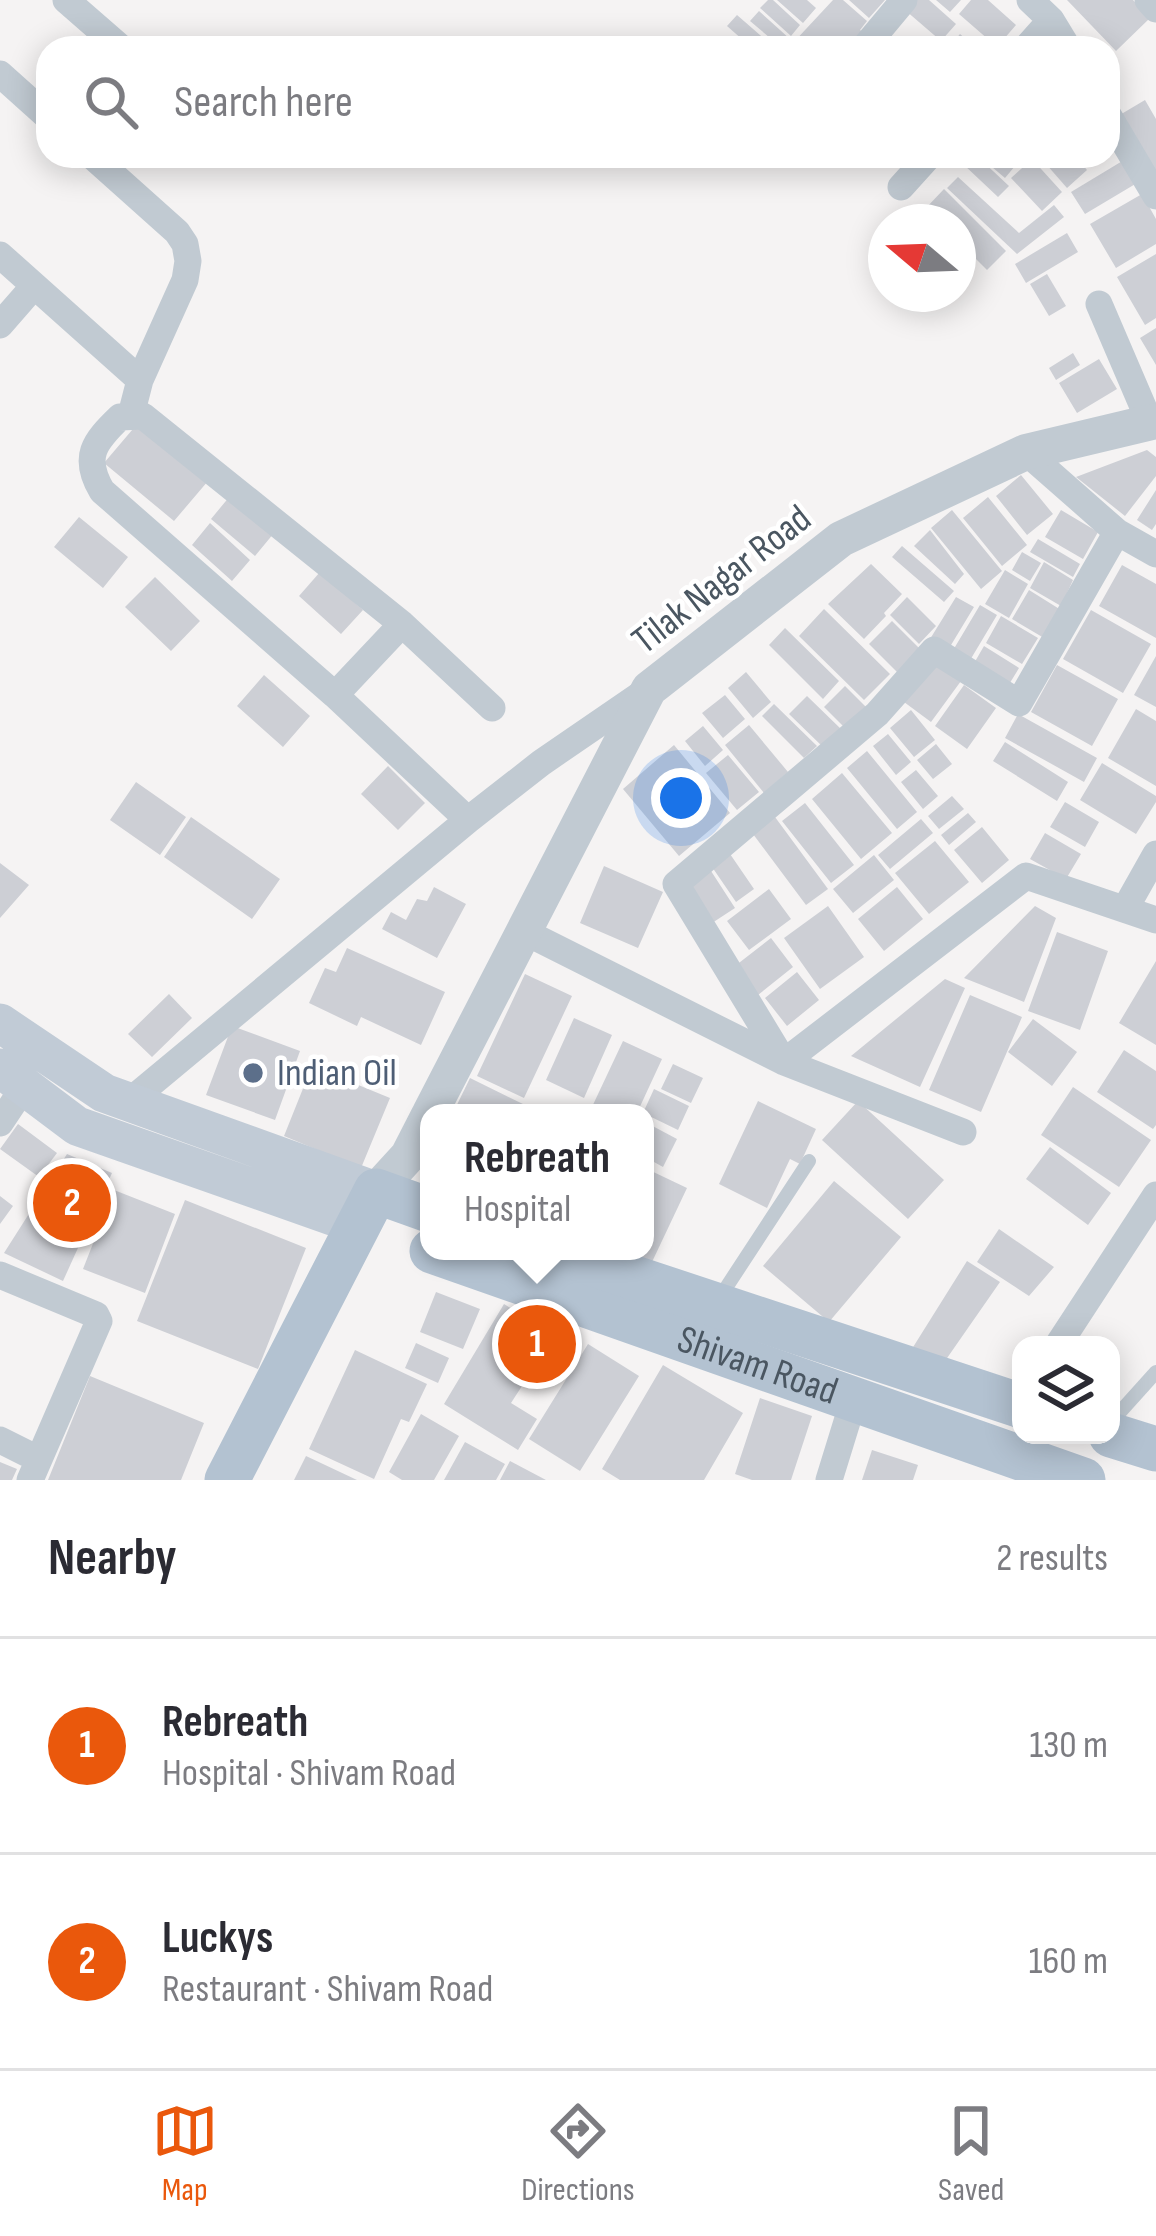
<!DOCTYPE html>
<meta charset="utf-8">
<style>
body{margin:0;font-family:"Sofia Sans Condensed",sans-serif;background:#f7f7f7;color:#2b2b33}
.controls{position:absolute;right:36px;bottom:36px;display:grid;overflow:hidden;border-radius:24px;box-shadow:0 6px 30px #0003}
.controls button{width:108px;height:108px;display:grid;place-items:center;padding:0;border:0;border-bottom:3px solid #e1e1e2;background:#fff;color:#2b2b33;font:60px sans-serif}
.compass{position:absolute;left:868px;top:204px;width:108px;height:108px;border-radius:50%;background:#fff;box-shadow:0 6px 30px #0003;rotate:289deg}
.you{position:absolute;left:681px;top:798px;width:42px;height:42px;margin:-30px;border:9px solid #fff;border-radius:50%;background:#1a73e8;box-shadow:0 0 0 18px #1a73e833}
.badge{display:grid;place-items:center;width:78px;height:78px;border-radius:50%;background:#ea580c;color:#fff;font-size:39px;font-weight:700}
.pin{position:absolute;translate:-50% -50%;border:6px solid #fff;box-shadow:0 3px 12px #0006}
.popup{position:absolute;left:420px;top:1104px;width:234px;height:156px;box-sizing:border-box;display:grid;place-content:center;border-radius:24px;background:#fff;filter:drop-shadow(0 3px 9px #0005);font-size:39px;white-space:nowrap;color:#7c7c81}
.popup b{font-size:45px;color:#2b2b33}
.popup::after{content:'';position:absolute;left:50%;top:100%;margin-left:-24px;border:24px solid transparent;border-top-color:#fff}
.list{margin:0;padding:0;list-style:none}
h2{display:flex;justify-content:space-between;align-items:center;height:156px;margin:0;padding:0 48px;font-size:51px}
h2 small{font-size:39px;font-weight:400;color:#7c7c81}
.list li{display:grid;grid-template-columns:78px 1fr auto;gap:36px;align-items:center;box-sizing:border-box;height:216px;padding:0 48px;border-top:3px solid #e1e1e2}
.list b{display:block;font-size:45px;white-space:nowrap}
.list p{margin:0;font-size:39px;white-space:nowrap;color:#7c7c81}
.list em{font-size:39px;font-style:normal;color:#7c7c81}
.icon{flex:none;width:66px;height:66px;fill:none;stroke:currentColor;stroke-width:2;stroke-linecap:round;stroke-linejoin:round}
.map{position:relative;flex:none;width:1156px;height:1480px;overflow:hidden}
.search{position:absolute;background:#fff;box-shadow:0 6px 30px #0003;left:36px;right:36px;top:36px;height:132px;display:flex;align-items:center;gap:30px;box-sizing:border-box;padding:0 42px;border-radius:36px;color:#7c7c81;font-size:45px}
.sheet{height:588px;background:#fff}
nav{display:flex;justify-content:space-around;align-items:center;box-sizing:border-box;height:168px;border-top:3px solid #e1e1e2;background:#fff;font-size:33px;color:#7c7c81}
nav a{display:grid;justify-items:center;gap:6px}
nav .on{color:#ea580c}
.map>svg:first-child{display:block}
</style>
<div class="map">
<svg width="1156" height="1480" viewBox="0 0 1156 1480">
<rect width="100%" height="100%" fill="#f5f3f3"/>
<!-- building -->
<path fill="#cdcfd5" d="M768,0H773L800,25L791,36L760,8Z
M777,0H807L816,8L803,23Z
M833,0H843L867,21L860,30L864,33L851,48H796L792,44Z
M849,0H885L869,18Z
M914,0H929L956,24L941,41L905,10Z
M936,0H961L950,12Z
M971,0H988L1016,25L997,47L959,14Z
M1067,0H1133L1150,18L1116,51Z
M759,11L790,39L782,48L750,21Z
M737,15L775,48H752L727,26Z
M960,34L976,48H948Z
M1145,100L1156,119V180L1118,116Z
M970,156H977L1009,186L998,197L963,164Z
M979,156H1003L1015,166L1005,178Z
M1039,156H1075L1087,170L1067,188Z
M1032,159L1062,192L1042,211L1011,178Z
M1124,160L1137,183L1085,214L1071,192Z
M958,177L1019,233L1054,205L1064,217L1017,254L947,188Z
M944,189L1006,251L987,270L958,241V222H939L925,209Z
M1142,194L1156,219V244L1116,268L1090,224Z
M1067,233L1078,252L1026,283L1015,264Z
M1156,254V318L1145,325L1117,277Z
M1047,274L1066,306L1049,316L1030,284Z
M1156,328V365L1140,338Z
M1073,353L1080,365L1056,380L1049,368Z
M1099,359L1117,389L1077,413L1059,383Z
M138,423L208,481L174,521L104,463Z
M1147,450L1156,457V476L1125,516L1076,477Z
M1021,475L1053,514L1027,535L996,496Z
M1156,490V524L1152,530L1137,520Z
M230,496L274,533L255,556L211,519Z
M988,497L1027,545L1002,566L963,518Z
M952,510L1002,571L981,589L931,528Z
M1061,510L1098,532L1083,559L1045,537Z
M79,517L128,557L103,588L54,547Z
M210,523L250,560L232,581L192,545Z
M930,530L964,574L955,584L914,546Z
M1038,539L1080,564L1073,577L1030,552Z
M902,546L954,591L944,602L892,557Z
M1022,552L1041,563L1030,581L1012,570Z
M1044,562L1073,580L1061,606L1030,588Z
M871,564L902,594L884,613L886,616L864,639L828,604Z
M1122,565L1156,584V638L1099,606Z
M1005,570L1028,584L1009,618L985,604Z
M320,572L363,610L341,634L299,596Z
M155,577L200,621L171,651L125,607Z
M1029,590L1061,610L1044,638L1012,619Z
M907,597L936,626L919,644L890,615Z
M956,597L974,607L948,650L930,639Z
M980,605L997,615L969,662L952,652Z
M824,609L890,674L864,700L799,636Z
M1091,610L1151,644L1123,693L1063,659Z
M1001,616L1038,638L1022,664L986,643Z
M892,621L922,651L899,674L869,644Z
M785,628L839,681L823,699L769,645Z
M984,646L1019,668L1008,686L973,665Z
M1156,656V707L1134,695Z
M934,662L961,681L931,722L904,702Z
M1057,665L1118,699L1092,746L1031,712Z
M746,672L771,702L753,718L728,688Z
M264,675L310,716L283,747L237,706Z
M964,685L996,708L967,749L935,726Z
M845,686L866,707L846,729L824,707Z
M725,695L745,719L723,738L702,713Z
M807,696L842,730L824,748L789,714Z
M774,704L817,746L804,758L762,716Z
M1136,709L1156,721V786L1108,758Z
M911,710L935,740L914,757L890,728Z
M1018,714L1097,758L1084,782L1005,738Z
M749,725L788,772L764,793L725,745Z
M703,726L723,750L705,766L685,741Z
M888,734L911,762L896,775L873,746Z
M1005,742L1068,782L1057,801L993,761Z
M936,744L952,764L933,779L917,760Z
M674,745L730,813L679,856L623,789Z
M867,751L917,812L897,829L847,768Z
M728,755L759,792L737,810L706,773Z
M1102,763L1156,796V802L1136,834L1080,800Z
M388,766L425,803L398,830L361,794Z
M916,770L938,796L923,809L901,782Z
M842,773L892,833L861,859L812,799Z
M136,782L186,817L160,855L110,820Z
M952,796L964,809L939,829L928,816Z
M1065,802L1099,822L1085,847L1050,827Z
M805,803L854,865L831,883L782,821Z
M968,813L976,822L949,845L941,835Z
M191,817L280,879L252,919L164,857Z
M775,817L828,889L806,905L753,834Z
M921,819L933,833L890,869L878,855Z
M982,827L1009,860L982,883L954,850Z
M1045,833L1081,854L1066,879L1030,859Z
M935,841L969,882L929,914L895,873Z
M728,851L754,889L736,902L710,864Z
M874,855L894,880L853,913L833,889Z
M0,863L29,885L0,918Z
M604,866L663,892L638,948L580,923Z
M711,871L735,908L709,925L685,888Z
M434,887L466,904L437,958L382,929L391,912L406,920L417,899L427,901Z
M897,887L923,919L884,951L858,919Z
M769,889L791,919L749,950L727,921Z
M828,906L864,957L820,989L784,938Z
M1035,906L1056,918L1024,1002L964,978Z
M1057,932L1108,951L1080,1030L1028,1011Z
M771,938L793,967L758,995L735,966Z
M347,948L445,992L421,1045L361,1017L357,1026L309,1003L325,968L336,972Z
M1156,961V1045L1119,1023Z
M797,972L819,1000L787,1026L765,998Z
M525,974L572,996L524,1098L477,1076Z
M945,979L965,988L920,1087L851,1056Z
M169,994L192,1018L152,1057L128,1034Z
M970,995L1022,1017L981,1112L929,1090Z
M574,1018L612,1035L584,1098L546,1080Z
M1033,1019L1077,1052L1052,1086L1008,1052Z
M232,1026L300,1051L275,1120L206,1095Z
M623,1041L662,1059L637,1113H599L591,1109Z
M1124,1050L1156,1071V1125L1153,1129L1097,1092Z
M673,1064L703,1078L691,1103L661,1089Z
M312,1066L390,1098L361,1168L284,1136Z
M470,1078L525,1105L521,1113H453Z
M1073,1087L1151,1140L1119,1187L1041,1135Z
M654,1089L689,1106L678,1130L643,1113Z
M758,1101L816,1129L800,1164L790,1159L767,1208L719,1184Z
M858,1101L944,1180L908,1219L822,1140Z
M645,1122L677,1139L663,1167L645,1157Z
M18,1124L57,1153L39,1177L0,1149Z
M1050,1147L1111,1193L1088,1225L1026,1179Z
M67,1154L112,1173L63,1281L4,1253Z
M645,1168L687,1188L652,1262L629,1251H645Z
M834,1181L901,1237L829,1322L763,1266Z
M114,1190L175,1214L145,1293L83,1269Z
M0,1196L13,1206L0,1224Z
M185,1200L306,1248L258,1369L137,1321Z
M999,1229L1054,1267L1029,1296L977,1262Z
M967,1261L1000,1282L945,1361L910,1352Z
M436,1292L480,1309L463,1349L420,1332Z
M504,1304L579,1350L558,1384L533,1369L511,1403L537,1419L518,1450L444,1404Z
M416,1343L449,1358L438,1383L405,1368Z
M588,1344L639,1376L580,1471L529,1439Z
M355,1350L427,1384L409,1422L401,1419L374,1479L309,1449Z
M663,1365L743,1413L704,1480H620L602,1469Z
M90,1376L204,1423L181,1480H48Z
M760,1398L812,1416L791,1480H752L735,1474Z
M421,1414L459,1436L434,1480H402L389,1472Z
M465,1442L505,1464L496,1480H444Z
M872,1450L918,1465L913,1480H862Z
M306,1456L357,1480H294Z
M510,1461L546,1480H500Z
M0,1462L17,1469L12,1480H0Z"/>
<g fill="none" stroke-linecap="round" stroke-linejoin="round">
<!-- service -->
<path stroke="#c1cad2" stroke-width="14" d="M718,1300L809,1161
M1111,1422L1156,1372"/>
<!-- minor -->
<path stroke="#c1cad2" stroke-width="27" d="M66,0L121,48
M1030,0L1051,20L1068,48
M1148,0L1156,9
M864,48L904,0
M1026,48L1051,20
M0,74L48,117
M1108,115L1156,196
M92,156L177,232L185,244L188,261L185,280L140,380L131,415
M901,187L929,156
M0,255L140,380
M1099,304L1150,423
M0,325L34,286
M1026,452L1117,532L1156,554
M1117,532L1019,703L934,650L877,714L676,884L784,1062L1026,876L1156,920
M335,695L402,624
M468,820L335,695L102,491C82,457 94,442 120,417L143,416L402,624L492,708
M1125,909L1156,854
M523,931L784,1062L963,1132
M130,1101L468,820L541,763L646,691
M0,1123L24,1087
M0,1275L96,1315L99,1321L30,1480
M1058,1345L1156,1195
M0,1440L38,1459
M829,1480L854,1399"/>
<!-- tertiary -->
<path stroke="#c1cad2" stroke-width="36" d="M430,1113L649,689L841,539L1026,452L1156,421
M376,1191L408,1156L429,1115"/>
<!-- secondary -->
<path stroke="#c1cbd6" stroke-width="39" d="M0,1023L104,1093L376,1191
M0,1068L77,1126L358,1225"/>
<!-- primary -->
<g stroke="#b3c2d1" stroke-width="45">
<path id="s1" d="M432,1251L1083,1480"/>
<path d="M553,1251L1021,1406"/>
<path d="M1111,1435L1156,1449"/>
<path d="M227,1480L376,1191L429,1210"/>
</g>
</g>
<!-- markers -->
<circle fill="#5c6f8a" stroke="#fff" stroke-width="4.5" cx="253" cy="1073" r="12"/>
<g text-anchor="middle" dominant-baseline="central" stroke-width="9" stroke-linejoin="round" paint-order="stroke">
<!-- street labels -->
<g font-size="39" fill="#4a5661" stroke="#fff">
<text transform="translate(722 580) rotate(-38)">Tilak Nagar Road</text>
<text stroke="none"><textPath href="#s1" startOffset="345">Shivam Road</textPath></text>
</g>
<!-- service labels -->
<g font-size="39" fill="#4e5e75" stroke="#fff" text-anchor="start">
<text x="277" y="1073">Indian Oil</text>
</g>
</g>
</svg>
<div class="controls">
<button><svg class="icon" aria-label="layers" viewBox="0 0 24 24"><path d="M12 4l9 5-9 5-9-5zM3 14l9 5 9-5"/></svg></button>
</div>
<svg class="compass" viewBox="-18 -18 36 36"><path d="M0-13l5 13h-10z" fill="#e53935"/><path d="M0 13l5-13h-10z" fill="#7c7c81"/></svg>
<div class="you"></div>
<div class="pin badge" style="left:537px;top:1344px">1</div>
<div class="popup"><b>Rebreath</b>Hospital</div>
<div class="pin badge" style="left:72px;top:1203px">2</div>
<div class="search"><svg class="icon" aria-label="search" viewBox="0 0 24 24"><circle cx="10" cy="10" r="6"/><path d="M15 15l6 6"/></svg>Search here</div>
</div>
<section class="sheet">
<h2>Nearby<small>2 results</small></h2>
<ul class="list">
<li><span class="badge">1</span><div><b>Rebreath</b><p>Hospital · Shivam Road</p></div><em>130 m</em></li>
<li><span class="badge">2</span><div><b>Luckys</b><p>Restaurant · Shivam Road</p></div><em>160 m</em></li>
</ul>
</section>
<nav>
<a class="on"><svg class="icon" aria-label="map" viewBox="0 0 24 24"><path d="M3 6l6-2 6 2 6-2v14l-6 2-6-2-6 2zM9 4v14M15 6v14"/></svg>Map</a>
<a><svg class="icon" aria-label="directions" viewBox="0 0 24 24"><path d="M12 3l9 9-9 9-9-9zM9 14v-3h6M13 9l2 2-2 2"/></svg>Directions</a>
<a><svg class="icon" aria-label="saved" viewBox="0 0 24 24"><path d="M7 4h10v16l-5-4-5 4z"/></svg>Saved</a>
</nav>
